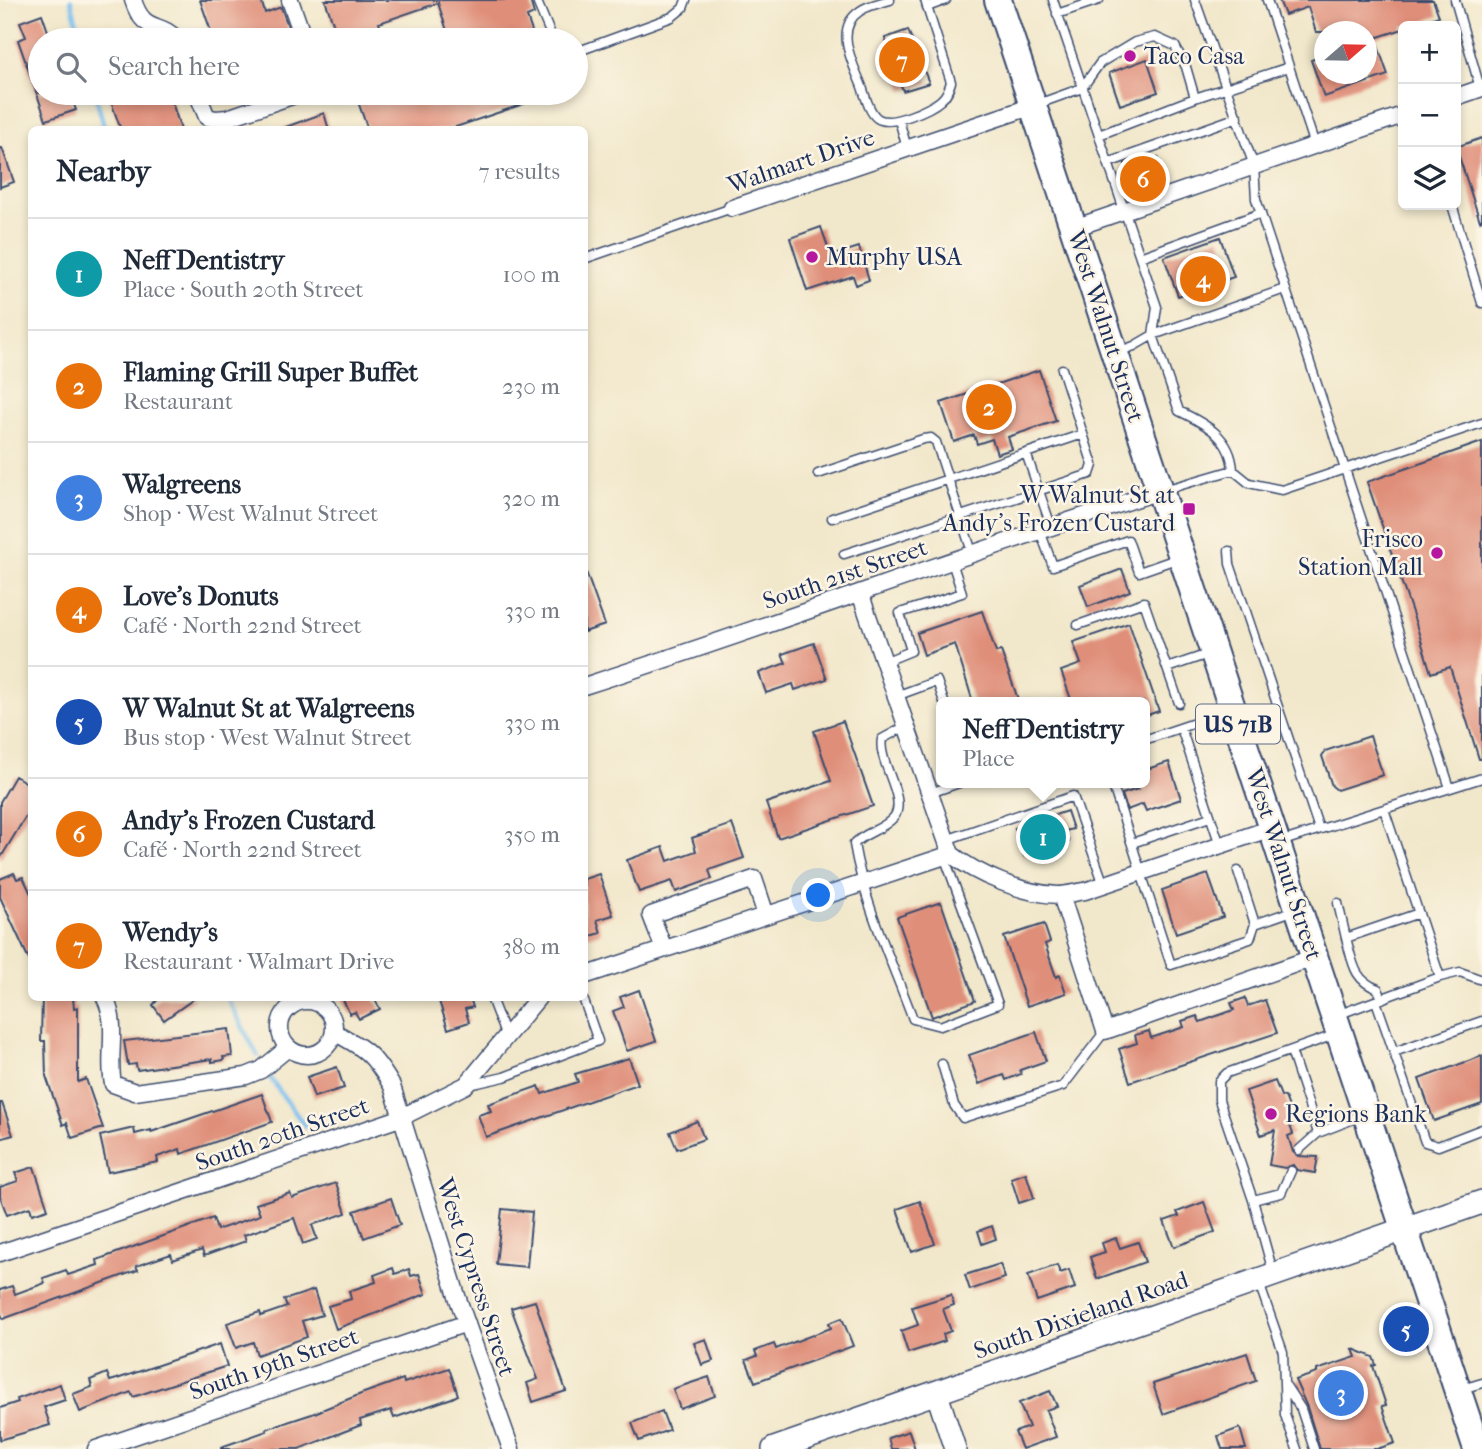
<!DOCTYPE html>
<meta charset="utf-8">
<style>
body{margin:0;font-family:"IM FELL French Canon",serif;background:#f6f6f7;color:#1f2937}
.controls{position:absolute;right:21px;top:21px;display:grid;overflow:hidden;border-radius:10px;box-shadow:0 4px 10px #0003}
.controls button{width:63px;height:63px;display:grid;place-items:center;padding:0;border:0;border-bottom:2px solid #e0e1e3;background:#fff;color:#1f2937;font:35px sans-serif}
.compass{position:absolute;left:1314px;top:21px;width:63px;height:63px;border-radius:50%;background:#fff;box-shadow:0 4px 10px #0003;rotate:70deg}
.you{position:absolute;left:819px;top:896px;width:24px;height:24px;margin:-18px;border:5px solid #fff;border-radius:50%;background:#1a73e8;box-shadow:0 0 0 10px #1a73e833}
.badge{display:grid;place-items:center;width:46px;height:46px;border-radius:50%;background:#d93025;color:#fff;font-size:23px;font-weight:700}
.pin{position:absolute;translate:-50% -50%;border:4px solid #fff;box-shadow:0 2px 7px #0006}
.popup{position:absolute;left:936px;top:697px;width:214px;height:91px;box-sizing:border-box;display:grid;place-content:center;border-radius:10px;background:#fff;filter:drop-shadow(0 2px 5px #0005);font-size:23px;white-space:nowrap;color:#747a83}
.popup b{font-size:26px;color:#1f2937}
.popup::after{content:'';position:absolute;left:50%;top:100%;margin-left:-14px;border:14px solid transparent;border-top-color:#fff}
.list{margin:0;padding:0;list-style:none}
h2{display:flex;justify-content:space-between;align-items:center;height:91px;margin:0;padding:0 28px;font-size:30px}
h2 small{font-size:23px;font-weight:400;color:#747a83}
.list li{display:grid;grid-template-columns:46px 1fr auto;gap:21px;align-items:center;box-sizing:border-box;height:112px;padding:0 28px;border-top:2px solid #e0e1e3}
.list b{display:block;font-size:26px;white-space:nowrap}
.list p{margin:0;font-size:23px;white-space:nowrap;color:#747a83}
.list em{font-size:23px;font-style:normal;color:#747a83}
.icon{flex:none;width:38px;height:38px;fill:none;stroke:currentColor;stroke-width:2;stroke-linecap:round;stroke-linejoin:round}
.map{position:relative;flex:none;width:1482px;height:1449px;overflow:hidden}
.search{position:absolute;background:#fff;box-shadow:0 4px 10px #0003;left:28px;top:28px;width:560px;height:77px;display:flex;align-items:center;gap:18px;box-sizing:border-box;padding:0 24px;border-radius:38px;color:#747a83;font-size:26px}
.panel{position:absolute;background:#fff;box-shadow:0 4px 10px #0003;left:28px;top:126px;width:560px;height:875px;border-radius:10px}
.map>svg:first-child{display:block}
</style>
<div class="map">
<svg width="1482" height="1449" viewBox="0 0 1482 1449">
<rect width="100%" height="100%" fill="#fcf5e5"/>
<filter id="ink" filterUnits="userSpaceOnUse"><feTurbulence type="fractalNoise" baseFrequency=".0143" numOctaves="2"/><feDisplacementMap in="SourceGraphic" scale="14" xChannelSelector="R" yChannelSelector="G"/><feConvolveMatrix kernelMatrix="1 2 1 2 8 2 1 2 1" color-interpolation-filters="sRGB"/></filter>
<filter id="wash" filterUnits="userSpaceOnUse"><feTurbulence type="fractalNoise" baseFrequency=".00686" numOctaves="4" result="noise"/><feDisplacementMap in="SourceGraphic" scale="28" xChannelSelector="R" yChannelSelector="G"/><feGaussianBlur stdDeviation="1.57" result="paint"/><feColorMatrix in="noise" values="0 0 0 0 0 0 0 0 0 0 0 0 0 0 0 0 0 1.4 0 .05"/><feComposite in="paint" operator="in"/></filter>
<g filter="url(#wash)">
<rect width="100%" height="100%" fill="#f1e7ca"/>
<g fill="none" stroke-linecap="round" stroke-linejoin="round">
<!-- stream -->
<path stroke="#79bff0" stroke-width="4.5" d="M71,0L81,40
M95,93L105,130
M227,998L258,1056
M270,1078L305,1126"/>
</g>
<g id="blocks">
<!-- building -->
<path fill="#df8e79" d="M200,0H261L265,13L281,7L293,40H219L218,35L213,37Z
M325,0H530L534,14L527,17L535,40H450L438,3L379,23L385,40H339Z
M1279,0H1433L1439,16L1410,26H1403V29L1375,38L1388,75L1324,97L1311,60L1325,55V74H1367V32H1316L1308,7L1285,15Z
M42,14L51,40H40V93H70L76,110L46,120L18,40L26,37L20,22Z
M908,30L929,83L903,91L885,38Z
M1147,59L1158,92L1120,105L1109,73Z
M108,93H169L181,130H121Z
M355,93H550V95L447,130H368Z
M324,113L329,130H283V128Z
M1482,138V220L1480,221L1456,147Z
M0,148H2L14,182L0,187Z
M1158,157L1166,181L1149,187L1150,191L1135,196L1125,164L1140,159L1141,162Z
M821,227L831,256L859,247L869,280L856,285L853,276L807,291L790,238Z
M1220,237L1234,277L1178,296L1164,257Z
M1039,370L1056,421L1008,437L1012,449L997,454L992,439L977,444L974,435L954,442L941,403Z
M1482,442V759H1479L1450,667L1431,673L1416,624L1367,482Z
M1122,569L1130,591L1088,607L1080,585Z
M584,572H586L605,625L584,632Z
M982,611L996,652L1001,651L1019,702H973L955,644L924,655L917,633Z
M1129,623L1159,711L1144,716V702H1072L1061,671L1081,664L1073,642Z
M814,643L827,679L795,690L793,684L766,693L759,673L786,663L782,654Z
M843,721L873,806L778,838L766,803L831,781L814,731Z
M1370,736L1383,775L1337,790L1332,786L1322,756L1325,751Z
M1169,762L1181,799L1146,811L1143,804L1127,810L1122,794L1138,789L1136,783H1144V770Z
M15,776L32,786V806L0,859V802Z
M1067,811L1073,829L1065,831L1069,842L1024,856L1015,828Z
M732,824L744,858L709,870L712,879L676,892L672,881L639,892L627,860L663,847L668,861L696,851L692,838Z
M14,873L17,879L23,877L32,896V966L0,897V879Z
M599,874L613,915L597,920L601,933L584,938V879Z
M1208,874L1223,917L1176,933L1162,890Z
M941,902L975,1001L932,1017L897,917Z
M1044,924L1050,942L1045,944L1056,977L1060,975L1066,993L1027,1006L1004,937Z
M639,990L656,1041L627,1051L613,1011L624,1007L620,997Z
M42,998H73L74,1008L78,1007V1082L86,1079L103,1128L72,1138L67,1123L63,1125L46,1076L45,1041H41Z
M159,998H195L164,1020L153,1005Z
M342,998H374L380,1009L359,1019L355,1012L350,1014Z
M438,998H470L473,1007L465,1009L469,1022L448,1029Z
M1245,998L1248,1006L1265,1000L1277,1033L1130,1082L1119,1049L1137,1043L1135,1035L1149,1031L1151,1038L1184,1027L1182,1021L1197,1016L1200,1022L1234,1010L1231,1003Z
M229,1029L232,1056L223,1057L224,1060L212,1062V1059L137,1070L136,1064L128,1065L124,1041Z
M1036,1032L1046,1061L1020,1070L1021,1074L1006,1080L1004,1075L979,1084L969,1055Z
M1482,1056V1104L1434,1121L1419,1079Z
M629,1058L638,1084L486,1137L478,1115L491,1111L488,1104L539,1086L542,1094L578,1082L575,1074Z
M337,1067L344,1088L314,1097L307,1077Z
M1275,1081L1281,1096L1285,1097L1289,1107L1287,1118L1293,1134L1288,1136L1293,1152L1298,1156L1318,1157L1315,1173L1297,1170L1293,1165L1285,1168L1269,1165L1275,1130L1261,1135L1246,1091Z
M262,1094L272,1122L181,1154L180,1149L157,1157L158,1162L108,1172L100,1136L134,1128L135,1134L151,1130V1132Z
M0,1103H2L13,1135L0,1139Z
M697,1121L704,1139L677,1149L670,1132Z
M34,1167L48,1209L32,1214L30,1207L7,1215L0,1196V1187L18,1181L15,1173Z
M1026,1173L1034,1198L1019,1203L1011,1178Z
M336,1183L346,1213L312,1225L317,1239L303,1244L294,1218L244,1235L246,1241L204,1256L202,1250L173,1260L171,1254L136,1266L138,1270L3,1319L0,1312V1290L12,1286L15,1294L45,1283L43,1278L66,1270L68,1275L98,1265L97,1260L213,1218L217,1230L260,1215L256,1204L290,1193L292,1198Z
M391,1198L400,1225L364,1238L354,1211Z
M920,1201L935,1244L912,1252L897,1209Z
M1204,1202L1215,1232L1174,1247L1164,1221L1179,1216L1177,1212Z
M502,1209L532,1212L527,1267L496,1264Z
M992,1226L996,1239L982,1244L978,1231Z
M1116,1238L1120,1248L1138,1242L1145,1262L1097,1279L1090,1257L1105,1252L1102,1243Z
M1000,1264L1005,1278L970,1290L965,1275Z
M1057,1265L1060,1273L1069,1270L1075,1288L1037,1301L1028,1275Z
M393,1268L395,1274L409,1269L411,1276L419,1274L426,1294L336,1329L328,1306L351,1299L349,1291L376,1282L374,1275Z
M314,1290L322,1315L302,1321L307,1337L257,1355L253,1342L236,1348L227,1323L260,1312L261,1316L287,1307L284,1300Z
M951,1295L954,1305L943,1309L951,1331L943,1334L945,1341L908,1353L901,1331L918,1325L912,1307Z
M535,1301L566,1391L533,1402L527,1383L538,1379L511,1308Z
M842,1318L853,1346L755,1382L746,1360L757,1356L755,1351L774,1344L776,1349L831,1328L829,1323Z
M706,1339L713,1361L702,1365L694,1343Z
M220,1344L227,1366L133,1397L131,1392L80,1412L73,1394L92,1387L90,1380L107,1373L110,1381L117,1379Z
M1353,1349L1373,1357L1376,1365L1373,1366L1386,1405L1382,1406L1395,1443L1377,1449H1320L1307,1407L1295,1380L1317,1373V1370L1356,1357Z
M1247,1353L1256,1381L1163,1414L1153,1384Z
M449,1368L458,1395L452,1398L394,1418L391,1410L360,1420L361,1425L299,1449H221V1447L267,1431L266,1429L312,1414L361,1394L403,1379L404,1383Z
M709,1377L715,1396L680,1409L673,1389Z
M60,1384L65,1400L44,1407L50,1425L0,1440V1408L18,1402L17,1399Z
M1050,1391L1057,1406L1046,1410L1056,1437L1022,1449L1015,1432L1029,1427L1019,1403Z
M662,1411L669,1430L639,1441L632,1423Z
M1240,1428L1246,1449H1222L1218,1436Z
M909,1431L915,1449H891L888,1438Z"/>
</g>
</g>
<g filter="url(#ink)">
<use href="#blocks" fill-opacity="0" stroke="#3b4b6e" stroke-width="2"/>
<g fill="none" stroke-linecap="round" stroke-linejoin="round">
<defs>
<path id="service" d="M890,0C881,3 868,5 860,11C834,28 852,62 861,84C865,94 868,111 877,118C889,128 931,109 941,100C947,95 949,89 951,82L927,7
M925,0L927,7L946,0
M1053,0L1157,307L1153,335L1179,411C1206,424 1231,437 1233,470
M1195,0L1254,166L1256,199L1450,788
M1267,0L1315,145
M1455,0L1480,88
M538,4L553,40
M1057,14L1099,0
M576,52L672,17L683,8L686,0
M1038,104L1082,88L1100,63L1135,42L1155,37L1175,46L1186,67L1195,98
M899,120L907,148
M1099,135L1195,98L1289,67
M1108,163L1238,117
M1452,205L1482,303
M1140,257L1261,213
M584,259L732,208
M1118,352L1134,346L1153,335L1285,289
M1026,453L1051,526
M818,474L923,439L931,438L936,442L973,555
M1164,490L1233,470L1249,483L1282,490L1482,423
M832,518L1083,434
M1040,531L1053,566L1128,540L1139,572L1179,558
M1229,551L1230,564L1319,829
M844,554L1090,474L1093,465L1062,369
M1078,625L1144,602L1179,703
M884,662L911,651L900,613L962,593L952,562
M1167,668L1211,653
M896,696L937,681L944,702
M906,726L882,739C877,761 908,799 894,817C883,830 865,832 854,844C864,904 892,962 913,1019L940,1026L998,1004L944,856
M1181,728L1220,845
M1144,740L1230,711
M1112,783L1171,965L1250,939L1255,924L1295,910
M930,793L959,783
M1384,809L1440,977
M946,840L1073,796L1104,885
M1280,842L1482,778
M1132,843L1210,817
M1238,871L1255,924
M1338,903L1346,938
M491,998L506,1037
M1382,999L1378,989C1353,980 1353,962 1346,938L1419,913
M1376,1001L1425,1142L1438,1146L1482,1129
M1337,1015L1440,977L1460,972L1482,980
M1291,1051L1318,1133
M1394,1052L1482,1021
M942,1064L954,1105L963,1118L1063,1086L1105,1031
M469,1085L504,1077L598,1041L583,998
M1299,1150L1318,1133L1364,1115
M1291,1171L1281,1193L1253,1200L1219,1100V1081L1227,1073L1337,1034
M1253,1200L1273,1272
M1259,1283L1283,1352L1285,1415L1297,1449
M1286,1386L1301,1409L1314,1449
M1462,1389L1482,1383"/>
<path id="minor" d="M133,0C144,35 160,20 177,40
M290,0L304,40
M197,93L207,117L216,119L227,118L301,93
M1456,97L1482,88
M732,208L1033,106
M1074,228L1403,115
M860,593L951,854
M584,686C777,624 967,553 1160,491
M951,854C977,875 1024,894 1058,895C1067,895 1076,892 1085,891L1272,828
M1061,895L1105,1031L1315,957
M664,949L651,915L754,879L766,915
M584,976L951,854
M105,998C119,1026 107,1055 113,1084L135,1092L246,1076L261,1070L288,1048
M280 1028a27 27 0 1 1 54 0a27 27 0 1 1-54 0Z
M334,1032C366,1049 373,1054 392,1086L458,1299L511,1449
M0,1253L400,1118L466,1085L538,998
M96,1449L467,1323"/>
<path id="tertiary" d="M937,1394L955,1449"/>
<path id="secondary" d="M774,1449L1482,1202"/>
<path id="primary" d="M998,0L1477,1449"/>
</defs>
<!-- service casing -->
<use href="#service" stroke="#3b4b6e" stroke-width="11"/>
<!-- minor casing -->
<use href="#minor" stroke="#3b4b6e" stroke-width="19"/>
<!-- tertiary casing -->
<use href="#tertiary" stroke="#3b4b6e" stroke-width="24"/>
<!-- secondary casing -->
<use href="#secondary" stroke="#3b4b6e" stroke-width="26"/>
<!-- primary casing -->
<use href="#primary" stroke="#3b4b6e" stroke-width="30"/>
<!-- service -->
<use href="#service" stroke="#fff" stroke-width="8"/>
<!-- minor -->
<use href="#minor" stroke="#fff" stroke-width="16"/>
<!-- tertiary -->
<use href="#tertiary" stroke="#fff" stroke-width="21"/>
<!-- secondary -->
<use href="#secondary" stroke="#fff" stroke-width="23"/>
<!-- primary -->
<use href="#primary" stroke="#fff" stroke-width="26"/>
</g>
</g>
<!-- markers -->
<g fill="#b5179e" stroke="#fcf5e5" stroke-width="2.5">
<circle cx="1130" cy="56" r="7"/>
<circle cx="812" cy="257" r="7"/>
<rect x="1182" y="502" width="14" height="14" rx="3.5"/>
<circle cx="1437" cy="553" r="7"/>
<circle cx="1271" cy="1114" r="7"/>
</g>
<g text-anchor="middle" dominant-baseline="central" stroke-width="5" stroke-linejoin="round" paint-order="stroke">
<!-- shield labels -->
<rect fill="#fcf5e5" stroke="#5e6a86" stroke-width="2" x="1196" y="704.5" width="84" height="39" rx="5"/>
<g font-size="23" font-weight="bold" fill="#1b2f5e">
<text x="1238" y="724">US 71B</text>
</g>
<!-- poi labels -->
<g font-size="24" fill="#1b2f5e" stroke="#fcf5e5" text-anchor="start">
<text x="1144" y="56">Taco Casa</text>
<text x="826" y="257">Murphy USA</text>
<text x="1175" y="495" text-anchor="end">W Walnut St at<tspan x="1175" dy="28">Andy's Frozen Custard</tspan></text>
<text x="1423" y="539" text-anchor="end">Frisco<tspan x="1423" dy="28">Station Mall</tspan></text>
<text x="1285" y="1114">Regions Bank</text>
</g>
<!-- street labels -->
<g font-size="24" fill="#1b2f5e" stroke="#fcf5e5">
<text transform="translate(801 161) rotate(-19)">Walmart Drive</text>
<text transform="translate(1106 326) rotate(72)">West Walnut Street</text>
<text transform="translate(845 574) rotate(-19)">South 21st Street</text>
<text transform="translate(1284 864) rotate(72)">West Walnut Street</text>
<text transform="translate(282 1134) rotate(-19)">South 20th Street</text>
<text transform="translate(476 1277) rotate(72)">West Cypress Street</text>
<text transform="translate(1081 1315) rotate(-19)">South Dixieland Road</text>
<text transform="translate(274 1364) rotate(-19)">South 19th Street</text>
</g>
</g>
</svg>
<div class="controls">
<button>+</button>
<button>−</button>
<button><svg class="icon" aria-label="layers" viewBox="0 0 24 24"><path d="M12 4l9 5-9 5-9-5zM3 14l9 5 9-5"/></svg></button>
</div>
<svg class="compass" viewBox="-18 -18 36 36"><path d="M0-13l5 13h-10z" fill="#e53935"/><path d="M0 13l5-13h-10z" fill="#747a83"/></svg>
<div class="you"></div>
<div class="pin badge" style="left:1043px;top:837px;background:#0f9aa8">1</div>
<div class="popup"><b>Neff Dentistry</b>Place</div>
<div class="pin badge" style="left:989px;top:407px;background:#e8710a">2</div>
<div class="pin badge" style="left:1341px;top:1393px;background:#3f7fe0">3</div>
<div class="pin badge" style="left:1203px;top:279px;background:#e8710a">4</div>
<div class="pin badge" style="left:1406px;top:1329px;background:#1a4fb4">5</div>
<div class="pin badge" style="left:1143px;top:179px;background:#e8710a">6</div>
<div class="pin badge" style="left:902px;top:60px;background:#e8710a">7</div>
<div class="search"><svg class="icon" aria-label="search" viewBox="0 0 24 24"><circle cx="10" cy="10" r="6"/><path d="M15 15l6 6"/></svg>Search here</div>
<section class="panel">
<h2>Nearby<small>7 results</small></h2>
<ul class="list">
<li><span class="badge" style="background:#0f9aa8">1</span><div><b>Neff Dentistry</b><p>Place · South 20th Street</p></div><em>100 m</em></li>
<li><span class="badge" style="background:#e8710a">2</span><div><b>Flaming Grill Super Buffet</b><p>Restaurant</p></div><em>230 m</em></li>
<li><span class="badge" style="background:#3f7fe0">3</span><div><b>Walgreens</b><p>Shop · West Walnut Street</p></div><em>320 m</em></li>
<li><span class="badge" style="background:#e8710a">4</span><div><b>Love's Donuts</b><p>Café · North 22nd Street</p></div><em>330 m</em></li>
<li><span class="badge" style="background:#1a4fb4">5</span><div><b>W Walnut St at Walgreens</b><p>Bus stop · West Walnut Street</p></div><em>330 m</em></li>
<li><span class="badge" style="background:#e8710a">6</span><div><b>Andy's Frozen Custard</b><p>Café · North 22nd Street</p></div><em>350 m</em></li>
<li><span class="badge" style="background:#e8710a">7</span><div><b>Wendy's</b><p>Restaurant · Walmart Drive</p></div><em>380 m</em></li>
</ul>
</section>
</div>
